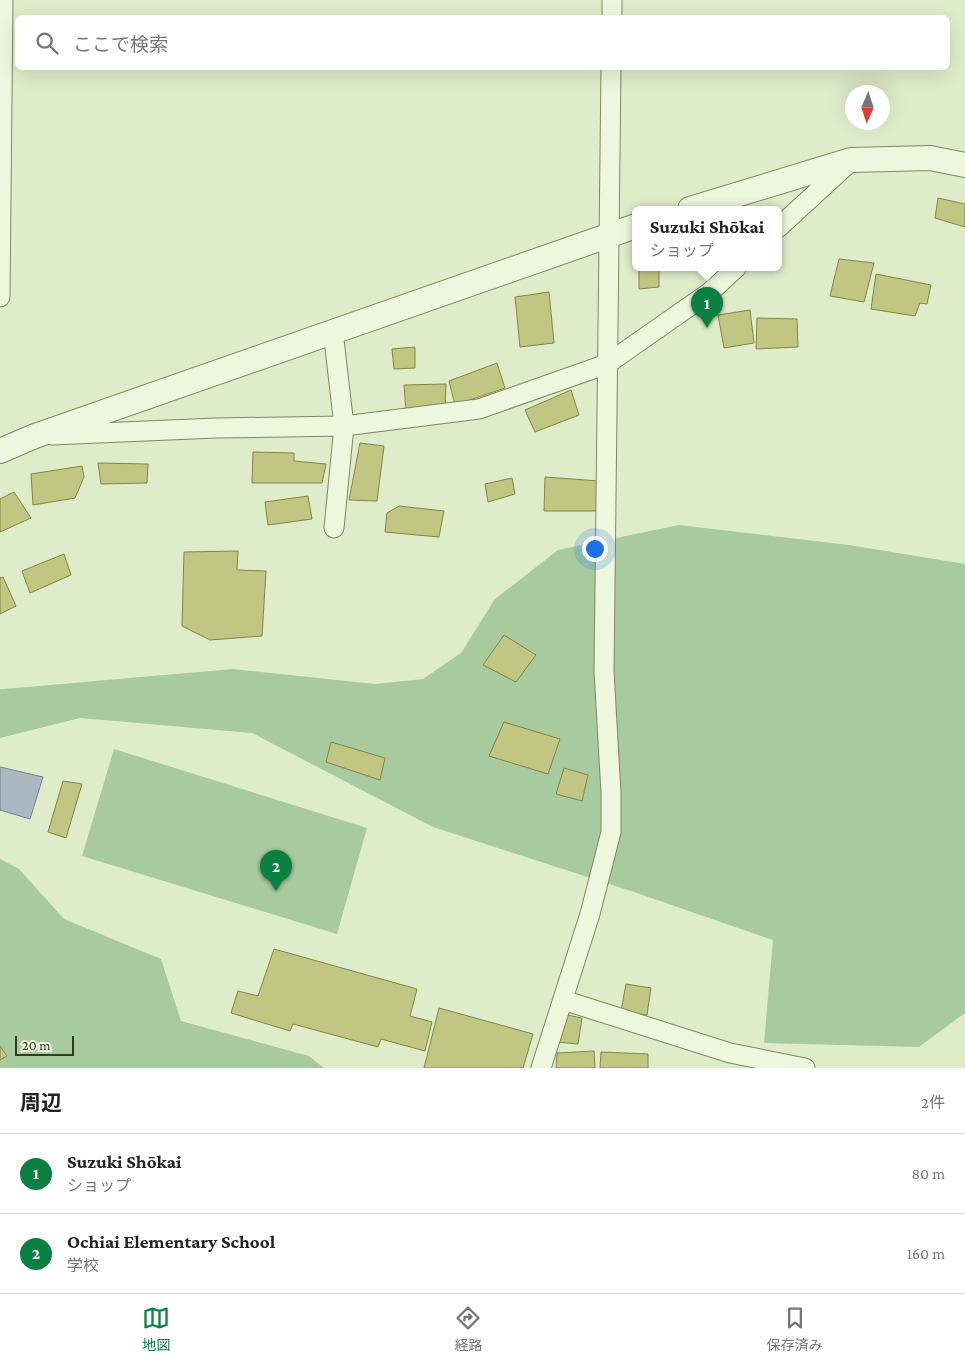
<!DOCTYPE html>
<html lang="ja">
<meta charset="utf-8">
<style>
body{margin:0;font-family:"Crimson Pro","Noto Sans JP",serif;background:#f6f6f6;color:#222}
.compass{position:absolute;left:845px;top:85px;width:45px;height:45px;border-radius:50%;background:#fff;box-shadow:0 5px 20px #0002;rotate:183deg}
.scale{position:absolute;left:15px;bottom:12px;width:59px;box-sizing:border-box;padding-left:5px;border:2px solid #363922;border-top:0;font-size:14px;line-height:18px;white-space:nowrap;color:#363922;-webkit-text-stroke:4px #eaf4d9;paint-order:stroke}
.you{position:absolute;left:594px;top:548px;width:18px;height:18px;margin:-12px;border:4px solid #fff;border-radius:50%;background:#1a73e8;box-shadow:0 0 0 8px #1a73e833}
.badge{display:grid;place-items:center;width:32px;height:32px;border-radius:50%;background:#0b8043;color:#fff;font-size:16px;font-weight:700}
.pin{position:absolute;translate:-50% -41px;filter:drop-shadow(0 1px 2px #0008)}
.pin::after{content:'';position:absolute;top:26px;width:18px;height:15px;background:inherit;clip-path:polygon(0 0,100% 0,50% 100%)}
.popup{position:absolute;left:632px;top:206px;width:150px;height:65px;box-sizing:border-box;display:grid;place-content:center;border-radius:8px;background:#fff;filter:drop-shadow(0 1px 4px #0005);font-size:16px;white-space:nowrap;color:#767676}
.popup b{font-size:19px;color:#222}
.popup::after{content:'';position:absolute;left:50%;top:100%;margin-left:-10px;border:10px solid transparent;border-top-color:#fff}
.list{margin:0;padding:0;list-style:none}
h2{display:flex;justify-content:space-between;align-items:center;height:65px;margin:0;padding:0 20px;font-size:21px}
h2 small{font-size:16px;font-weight:400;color:#767676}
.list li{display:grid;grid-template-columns:32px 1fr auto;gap:15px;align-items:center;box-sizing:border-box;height:80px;padding:0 20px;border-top:1px solid #e0e0e0}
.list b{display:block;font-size:19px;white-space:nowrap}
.list p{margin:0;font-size:16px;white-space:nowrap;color:#767676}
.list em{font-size:16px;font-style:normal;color:#767676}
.icon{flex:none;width:28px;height:28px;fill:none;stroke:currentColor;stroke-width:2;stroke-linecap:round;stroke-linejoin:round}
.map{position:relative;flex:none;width:965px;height:1068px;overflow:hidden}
.search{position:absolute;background:#fff;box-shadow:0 5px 20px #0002;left:15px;right:15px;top:15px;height:55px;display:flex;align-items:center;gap:12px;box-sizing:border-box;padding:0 18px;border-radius:8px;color:#767676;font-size:19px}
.sheet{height:225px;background:#fff}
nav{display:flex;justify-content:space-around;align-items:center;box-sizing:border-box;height:70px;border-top:1px solid #e0e0e0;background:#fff;font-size:14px;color:#767676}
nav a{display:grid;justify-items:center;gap:2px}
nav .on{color:#0b8043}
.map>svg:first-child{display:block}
</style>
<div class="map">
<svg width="965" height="1068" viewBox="0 0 965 1068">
<rect width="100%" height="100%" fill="#dfecca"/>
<!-- green -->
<path fill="#a8ca9f" d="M679,525L849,545L965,564V1013L919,1047L764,1043L773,940L634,892L433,827L252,733L80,718L0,738V689H4L233,669L375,684L423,679L461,653L495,599L558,550Z
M114,749L367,828L337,934L82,856Z
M0,859L19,869L64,919L161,959L181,1021L309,1056L324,1068H0Z"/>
<!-- water -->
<path fill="#aab8c1" stroke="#71828f" d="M0,767L43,777L30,819L0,810Z"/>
<!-- building -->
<path fill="#c1c783" stroke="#818547" d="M938,198L965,204V227L935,218Z
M839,259L874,263L864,302L830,296Z
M639,267H659V287L639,289Z
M876,274L931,285L927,304L920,303L915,316L871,309Z
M549,292L554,343L520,347L515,297Z
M750,310L754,343L724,348L718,315Z
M757,318L797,319L798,347L756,349Z
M415,347V368L394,369L392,349Z
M497,363L505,388L455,405L449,381Z
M446,384L445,408L406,411L404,385Z
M571,390L579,415L535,432L525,410Z
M360,443L384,446L377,501L349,500Z
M253,452L294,453V461L326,464L322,483H252Z
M98,463L148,464L147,483L101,484Z
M82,466L84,477L75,498L33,505L31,474Z
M545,477L599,481L598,511H544Z
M512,478L515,494L488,502L485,484Z
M14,492L31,518L0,532V499Z
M308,496L312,519L268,525L265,502Z
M399,506L444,511L439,537L385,532L387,513Z
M238,551L237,570L266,571L262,636L210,640L182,626L184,552Z
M64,554L71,575L30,593L22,571Z
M3,577L16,606L0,614V578Z
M504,635L536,655L516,682L483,665Z
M504,722L560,739L548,774L489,756Z
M331,742L385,758L380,780L326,762Z
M564,768L588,775L582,801L556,794Z
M63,781L82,784L66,838L48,832Z
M274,949L417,989L410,1016L432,1022L425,1051L381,1039L378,1047L293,1024L290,1031L231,1013L238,991L258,996Z
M626,984L651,988L647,1015L621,1011Z
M439,1008L533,1034L523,1068H424Z
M562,1014L582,1018L578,1044L557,1042Z
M0,1046L7,1056L0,1060Z
M594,1051L595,1068H556L557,1053Z
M601,1052L648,1054V1068H600Z"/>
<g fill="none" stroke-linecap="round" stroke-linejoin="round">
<defs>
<path id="minor" d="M612,18V0
M778,228L851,161
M0,297L3,0
M333,331L344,426L334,528
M52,435L216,428L344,426L479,409L607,364L710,292L737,267
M563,1000L730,1053L805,1068
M541,1068L590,914L611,832V793L604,671L611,68"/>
<path id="tertiary" d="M690,209L851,160L930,158L965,165
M0,451L35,436L636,226"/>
</defs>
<!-- minor casing -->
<use href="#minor" stroke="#7f8760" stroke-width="21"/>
<!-- tertiary casing -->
<use href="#tertiary" stroke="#7f8760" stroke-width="26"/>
<!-- minor -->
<use href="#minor" stroke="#edf7dd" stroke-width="19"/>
<!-- tertiary -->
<use href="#tertiary" stroke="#edf7dd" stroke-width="24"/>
</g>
</svg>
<svg class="compass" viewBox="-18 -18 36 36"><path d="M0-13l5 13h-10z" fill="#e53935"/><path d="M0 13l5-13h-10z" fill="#767676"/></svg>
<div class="scale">20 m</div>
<div class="you"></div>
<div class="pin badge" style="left:707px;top:328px">1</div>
<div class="popup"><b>Suzuki Shōkai</b>ショップ</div>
<div class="pin badge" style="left:276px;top:891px">2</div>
<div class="search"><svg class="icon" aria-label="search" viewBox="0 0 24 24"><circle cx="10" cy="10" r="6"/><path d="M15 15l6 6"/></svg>ここで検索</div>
</div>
<section class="sheet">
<h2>周辺<small>2件</small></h2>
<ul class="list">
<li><span class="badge">1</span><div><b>Suzuki Shōkai</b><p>ショップ</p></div><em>80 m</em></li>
<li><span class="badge">2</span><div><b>Ochiai Elementary School</b><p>学校</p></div><em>160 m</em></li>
</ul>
</section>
<nav>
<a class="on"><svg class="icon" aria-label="map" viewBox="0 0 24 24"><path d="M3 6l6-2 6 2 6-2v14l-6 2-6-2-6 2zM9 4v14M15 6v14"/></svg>地図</a>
<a><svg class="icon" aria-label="directions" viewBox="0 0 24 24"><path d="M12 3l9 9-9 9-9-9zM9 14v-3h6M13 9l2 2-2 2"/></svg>経路</a>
<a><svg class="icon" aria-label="saved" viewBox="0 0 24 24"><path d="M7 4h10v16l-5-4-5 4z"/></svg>保存済み</a>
</nav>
